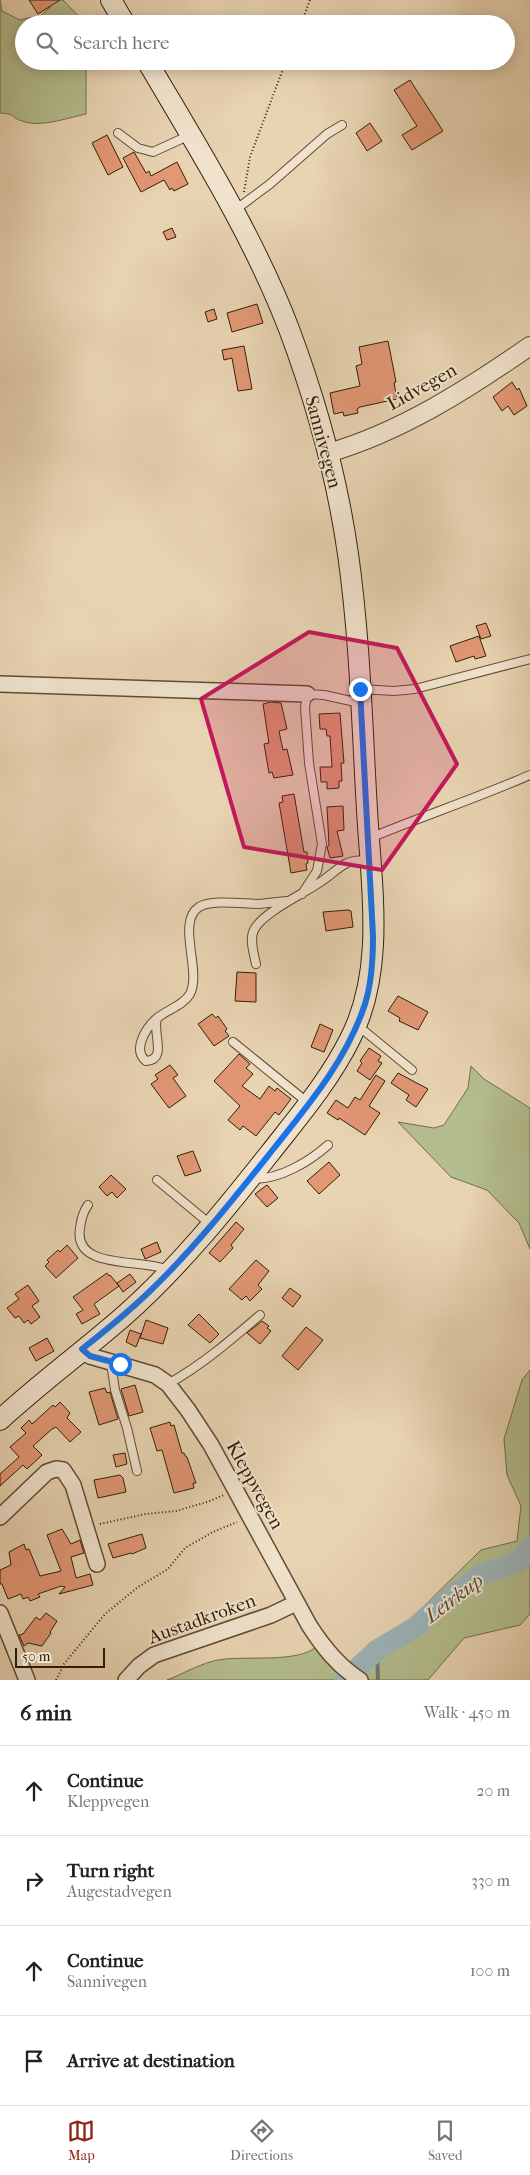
<!DOCTYPE html>
<meta charset="utf-8">
<style>
body{margin:0;font-family:"IM FELL French Canon",serif;background:#f2f2f2;color:#222}
.scale{position:absolute;left:15px;bottom:12px;width:90px;box-sizing:border-box;padding-left:5px;border:2px solid #312005;border-top:0;font-size:14px;line-height:18px;white-space:nowrap;color:#312005;-webkit-text-stroke:4px #f0e2cd;paint-order:stroke}
.stop{position:absolute;width:15px;height:15px;margin:-11px;border:4px solid #1a73e8;border-radius:50%;background:#fff}
.stop.end{background:#1a73e8;border-color:#fff;box-shadow:0 1px 5px #0008}
.list{margin:0;padding:0;list-style:none}
h2{display:flex;justify-content:space-between;align-items:center;height:65px;margin:0;padding:0 20px;font-size:21px}
h2 small{font-size:16px;font-weight:400;color:#767676}
.list li{display:grid;grid-template-columns:32px 1fr auto;gap:15px;align-items:center;box-sizing:border-box;height:90px;padding:0 20px;border-top:1px solid #e0e0e0}
.list b{display:block;font-size:19px;white-space:nowrap}
.list p{margin:0;font-size:16px;white-space:nowrap;color:#767676}
.list em{font-size:16px;font-style:normal;color:#767676}
.icon{flex:none;width:28px;height:28px;fill:none;stroke:currentColor;stroke-width:2;stroke-linecap:round;stroke-linejoin:round}
.map{position:relative;flex:none;width:530px;height:1680px;overflow:hidden}
.search{position:absolute;background:#fff;box-shadow:0 2px 12px #0003;left:15px;right:15px;top:15px;height:55px;display:flex;align-items:center;gap:12px;box-sizing:border-box;padding:0 18px;border-radius:28px;color:#767676;font-size:19px}
.sheet{height:425px;background:#fff}
nav{display:flex;justify-content:space-around;align-items:center;box-sizing:border-box;height:70px;border-top:1px solid #e0e0e0;background:#fff;font-size:14px;color:#767676}
nav a{display:grid;justify-items:center;gap:2px}
nav .on{color:#8f2418}
.map>svg:first-child{display:block}
</style>
<div class="map">
<svg width="530" height="1680" viewBox="0 0 530 1680">
<rect width="100%" height="100%" fill="#e8d3b2"/>
<filter id="stains"><feTurbulence type="fractalNoise" baseFrequency=".004" numOctaves="4"/><feColorMatrix values="0 0 0 0 .2 0 0 0 0 .09 0 0 0 0 .02 0 0 0 .5 -.17"/></filter>
<radialGradient id="worn" r=".72"><stop offset=".6" stop-color="#630" stop-opacity="0"/><stop offset="1" stop-color="#630" stop-opacity=".3"/></radialGradient>
<!-- green -->
<path fill="#b4bd8e" stroke="#726e4a" d="M0,0L2,11L20,20L42,15L57,0H63L86,24H24V61H86V114C67,118 40,128 22,121C10,117 17,114 0,113Z
M471,1066L484,1079L530,1108V1249L519,1223L487,1190L451,1177L398,1122L434,1128L444,1125L468,1088Z
M530,1370V1614L520,1625L464,1638L428,1680H167C183,1674 201,1663 218,1660C244,1655 299,1664 317,1646L345,1674L363,1666L481,1550L517,1541L521,1506L507,1475L504,1439L522,1380Z"/>
<g fill="none" stroke-linecap="round" stroke-linejoin="round">
<!-- stream -->
<path stroke="#717970" stroke-width="4" d="M377,1650L378,1680"/>
<!-- river -->
<path stroke="#9cb5b8" stroke-width="21" d="M345,1680L377,1650L414,1628L449,1597L482,1574L518,1562L530,1547"/>
</g>
<!-- building -->
<path fill="#e29775" stroke="#312005" d="M29,0H60L38,14Z
M410,80L443,131L412,150L402,135L417,126L394,90Z
M370,123L382,141L367,151L356,133Z
M107,135L123,167L108,175L92,143Z
M134,152L146,173L149,171L151,176L177,162L188,184L174,191L172,188L170,190L164,180L141,192L123,158Z
M172,228L176,237L167,240L163,232Z
M257,304L263,323L232,332L227,313Z
M214,309L217,319L208,322L205,312Z
M388,341L396,382L394,383L397,399L360,407L357,409L358,413L344,416L343,412L334,414L330,393L360,386L356,366L362,364L359,347Z
M244,346L252,389L238,391L232,358L224,360L222,350Z
M512,382L517,390L519,388L527,406L514,415L508,406L502,411L493,397Z
M486,623L491,636L481,639L476,626Z
M479,636L486,656L475,659L474,656L456,662L450,646Z
M271,702L281,703L287,729L279,731L283,750L287,749L293,775L274,778L272,772L269,773L264,744L269,743L263,704Z
M340,713L344,763H341L342,781H339V788L327,789V782H321L320,767H332L330,736H327L326,729H320L319,714Z
M294,794L304,852H307L308,863L306,864L307,870L291,873L279,803L283,802L282,796Z
M343,806L344,830L337,831L343,856L330,858L327,847L329,845L327,807Z
M348,910L351,911L353,927L326,931L323,912Z
M237,972L256,973V1002L235,1001Z
M398,996L428,1012L418,1030L399,1021L400,1018L388,1011Z
M212,1014L216,1018L218,1016L227,1029L225,1031L229,1036L214,1046L198,1024Z
M320,1024L333,1030L324,1052L311,1047Z
M369,1048L381,1056L378,1061L382,1063L370,1080L357,1071L362,1063L360,1061Z
M239,1054L250,1064L246,1068L253,1074L242,1086L260,1099L269,1086L275,1091L277,1088L291,1099L279,1115L275,1112L256,1136L243,1126L240,1130L228,1120L240,1106L214,1081Z
M170,1065L178,1075L173,1078L186,1096L169,1108L151,1084L158,1079L155,1075Z
M398,1073L428,1089L416,1107L406,1100L409,1095L391,1083Z
M376,1075L385,1081L369,1106L380,1113L365,1135L339,1118L338,1120L327,1113L336,1100L348,1108L355,1097L360,1100Z
M193,1151L201,1171L185,1176L177,1156Z
M329,1162L340,1175L319,1194L307,1181Z
M111,1175L126,1189L117,1198L112,1192L107,1196L99,1187Z
M267,1185L278,1198L267,1207L255,1194Z
M236,1222L244,1229L231,1245L233,1248L220,1262L209,1253Z
M157,1242L161,1252L145,1259L141,1249Z
M67,1245L78,1258L56,1278L45,1266L49,1262L47,1260L58,1250L60,1252Z
M256,1260L269,1271L258,1285L262,1289L250,1301L246,1296L242,1300L229,1289Z
M107,1273L109,1276L110,1275L119,1286L94,1304L100,1314L82,1324L76,1314L83,1310L73,1297Z
M130,1274L136,1282L123,1292L117,1283Z
M28,1285L39,1301L32,1306L40,1317L31,1324L28,1320L24,1323L19,1316L15,1318L7,1308L19,1299L15,1294Z
M290,1288L301,1296L293,1307L282,1298Z
M199,1314L219,1334L210,1343L188,1325Z
M146,1320L168,1328L163,1344L140,1338Z
M262,1321L269,1326L267,1328L271,1331L260,1344L247,1333Z
M306,1327L323,1340L298,1370L282,1356Z
M130,1330L141,1334L136,1347L126,1342Z
M47,1338L54,1351L36,1361L29,1348Z
M135,1385L143,1412L129,1416L121,1389Z
M105,1388L107,1393L110,1392L118,1419L99,1425L89,1392Z
M60,1402L70,1413L67,1418L81,1432L70,1442L56,1427L52,1429L33,1446L42,1455L27,1469L23,1465L0,1486V1474L19,1457L10,1447L26,1433L21,1428L29,1420L32,1424L53,1405L55,1407Z
M170,1422L171,1426L174,1425L182,1453H184L186,1457H187L196,1483H193L194,1488L174,1493L162,1450L157,1451L150,1428Z
M125,1453L127,1464L116,1467L113,1455Z
M120,1475L123,1478L126,1492L98,1498L94,1480Z
M62,1529L71,1544L80,1540L84,1553L71,1557L76,1578L90,1574L93,1585L59,1594L65,1587L61,1586L38,1594L40,1597L30,1601L28,1597L23,1599L21,1594L8,1599L2,1584H0V1570L11,1565L9,1552L24,1544L26,1550L29,1549L40,1576L61,1571L47,1535Z
M142,1534L146,1548L132,1554L131,1553L113,1558L108,1544Z
M46,1613L57,1621L50,1632L51,1633L42,1646L28,1643L24,1646L19,1635L23,1634L36,1617L40,1620Z"/>
<g fill="none" stroke-linecap="round" stroke-linejoin="round">
<defs>
<path id="service" d="M118,133L138,148L153,152L190,135
M235,210L270,184L327,134L342,125
M361,689L394,691L415,689L530,659
M370,838C423,816 477,798 530,775
M302,894L317,871L322,844L309,763L305,708L307,694L324,695L360,703
M256,964C254,954 249,939 254,930C262,913 303,894 319,883C329,877 337,868 347,863C354,860 362,860 370,860
M157,1019C152,1032 168,1060 146,1061C132,1050 146,1028 156,1019C166,1010 183,1006 190,994C202,971 176,922 199,907C212,899 244,904 259,904C268,903 277,902 286,901
M357,1025L412,1070
M233,1042L307,1102
M254,1179C280,1179 309,1162 328,1145
M157,1180L210,1224
M88,1205C83,1212 81,1220 80,1228C73,1271 142,1258 168,1270
M111,1363L115,1390L127,1428L137,1471
M168,1384C202,1365 231,1340 260,1315"/>
<path id="minor" d="M0,684L307,694
M82,1349L90,1356L155,1375L168,1384L188,1410L211,1445L309,1625C323,1647 338,1666 360,1680
M0,1517L47,1472L56,1469L63,1470L73,1485L97,1564
M0,1613L27,1680
M126,1680L139,1666L154,1655L271,1615L296,1603"/>
<path id="tertiary" d="M328,453C401,432 468,389 530,346"/>
<path id="secondary" d="M111,0L125,24
M0,1420C40,1383 84,1351 125,1315C179,1267 225,1210 270,1153C299,1116 329,1081 350,1039C386,969 371,885 367,810C362,725 360,638 348,554C337,477 316,401 289,329C253,235 198,148 147,61"/>
</defs>
<!-- service casing -->
<use href="#service" stroke="#5f4d30" stroke-width="10"/>
<!-- minor casing -->
<use href="#minor" stroke="#5f4d30" stroke-width="18"/>
<!-- tertiary casing -->
<use href="#tertiary" stroke="#5f4d30" stroke-width="20"/>
<!-- secondary casing -->
<use href="#secondary" stroke="#312005" stroke-width="22"/>
<!-- path -->
<path stroke="#312005" stroke-width="2" stroke-dasharray="1 2.5" stroke-linecap="butt" d="M301,24L310,0
M244,192L250,157L286,61
M100,1524L145,1514L176,1511L207,1502L224,1495
M56,1680L64,1664L105,1614L138,1587L168,1569L185,1548L213,1532L237,1522"/>
<!-- service -->
<use href="#service" stroke="#f0e2cd" stroke-width="8"/>
<!-- minor -->
<use href="#minor" stroke="#f0e2cd" stroke-width="15"/>
<!-- tertiary -->
<use href="#tertiary" stroke="#f0e2cd" stroke-width="18"/>
<!-- secondary -->
<use href="#secondary" stroke="#f0e2cd" stroke-width="20"/>
</g>
<g fill="none" stroke-linecap="round" stroke-linejoin="round">
<!-- route -->
<path stroke="#1a73e8" stroke-width="6" d="M120,1364L90,1356L82,1349C105,1331 127,1313 148,1293C195,1248 235,1197 275,1147C310,1103 347,1059 365,1004C372,982 373,959 373,936L360,689"/>
</g>
<!-- marked area -->
<path fill="#c2185b" fill-opacity="0.2" stroke="#c2185b" stroke-width="4" stroke-linejoin="round" d="M309,632L397,648L457,764L382,870L244,847L201,699Z"/>
<g text-anchor="middle" dominant-baseline="central" stroke-width="4" stroke-linejoin="round" paint-order="stroke">
<!-- street labels -->
<g font-size="19" fill="#312005" stroke="#f0e2cd">
<text transform="translate(422 387) rotate(-29)">Lidvegen</text>
<text transform="translate(323 442) rotate(75)">Sannivegen</text>
<text transform="translate(255 1485) rotate(61)">Kleppvegen</text>
<text transform="translate(202 1619) rotate(-20)">Austadkroken</text>
</g>
<!-- water labels -->
<g font-size="20" font-style="italic" fill="#514d3b" stroke="#f0e2cd">
<text transform="translate(454 1598) rotate(-37)">Leirkup</text>
</g>
</g>
<rect width="100%" height="100%" filter="url(#stains)"/>
<rect width="100%" height="100%" fill="url(#worn)"/>
</svg>
<div class="scale">50 m</div>
<div class="stop" style="left:120px;top:1364px"></div>
<div class="stop end" style="left:360px;top:689px"></div>
<div class="search"><svg class="icon" aria-label="search" viewBox="0 0 24 24"><circle cx="10" cy="10" r="6"/><path d="M15 15l6 6"/></svg>Search here</div>
</div>
<section class="sheet">
<h2>6 min<small>Walk · 450 m</small></h2>
<ul class="list">
<li><svg class="icon" aria-label="ahead" viewBox="0 0 24 24"><path d="M12 20V5M6 11l6-6 6 6"/></svg><div><b>Continue</b><p>Kleppvegen</p></div><em>20 m</em></li>
<li><svg class="icon" aria-label="right" viewBox="0 0 24 24"><path d="M7 20v-9h11M14 6l5 5-5 5"/></svg><div><b>Turn right</b><p>Augestadvegen</p></div><em>330 m</em></li>
<li><svg class="icon" aria-label="ahead" viewBox="0 0 24 24"><path d="M12 20V5M6 11l6-6 6 6"/></svg><div><b>Continue</b><p>Sannivegen</p></div><em>100 m</em></li>
<li><svg class="icon" aria-label="arrive" viewBox="0 0 24 24"><path d="M6 21V4h12l-3 4 3 4H6"/></svg><div><b>Arrive at destination</b></div></li>
</ul>
</section>
<nav>
<a class="on"><svg class="icon" aria-label="map" viewBox="0 0 24 24"><path d="M3 6l6-2 6 2 6-2v14l-6 2-6-2-6 2zM9 4v14M15 6v14"/></svg>Map</a>
<a><svg class="icon" aria-label="directions" viewBox="0 0 24 24"><path d="M12 3l9 9-9 9-9-9zM9 14v-3h6M13 9l2 2-2 2"/></svg>Directions</a>
<a><svg class="icon" aria-label="saved" viewBox="0 0 24 24"><path d="M7 4h10v16l-5-4-5 4z"/></svg>Saved</a>
</nav>
